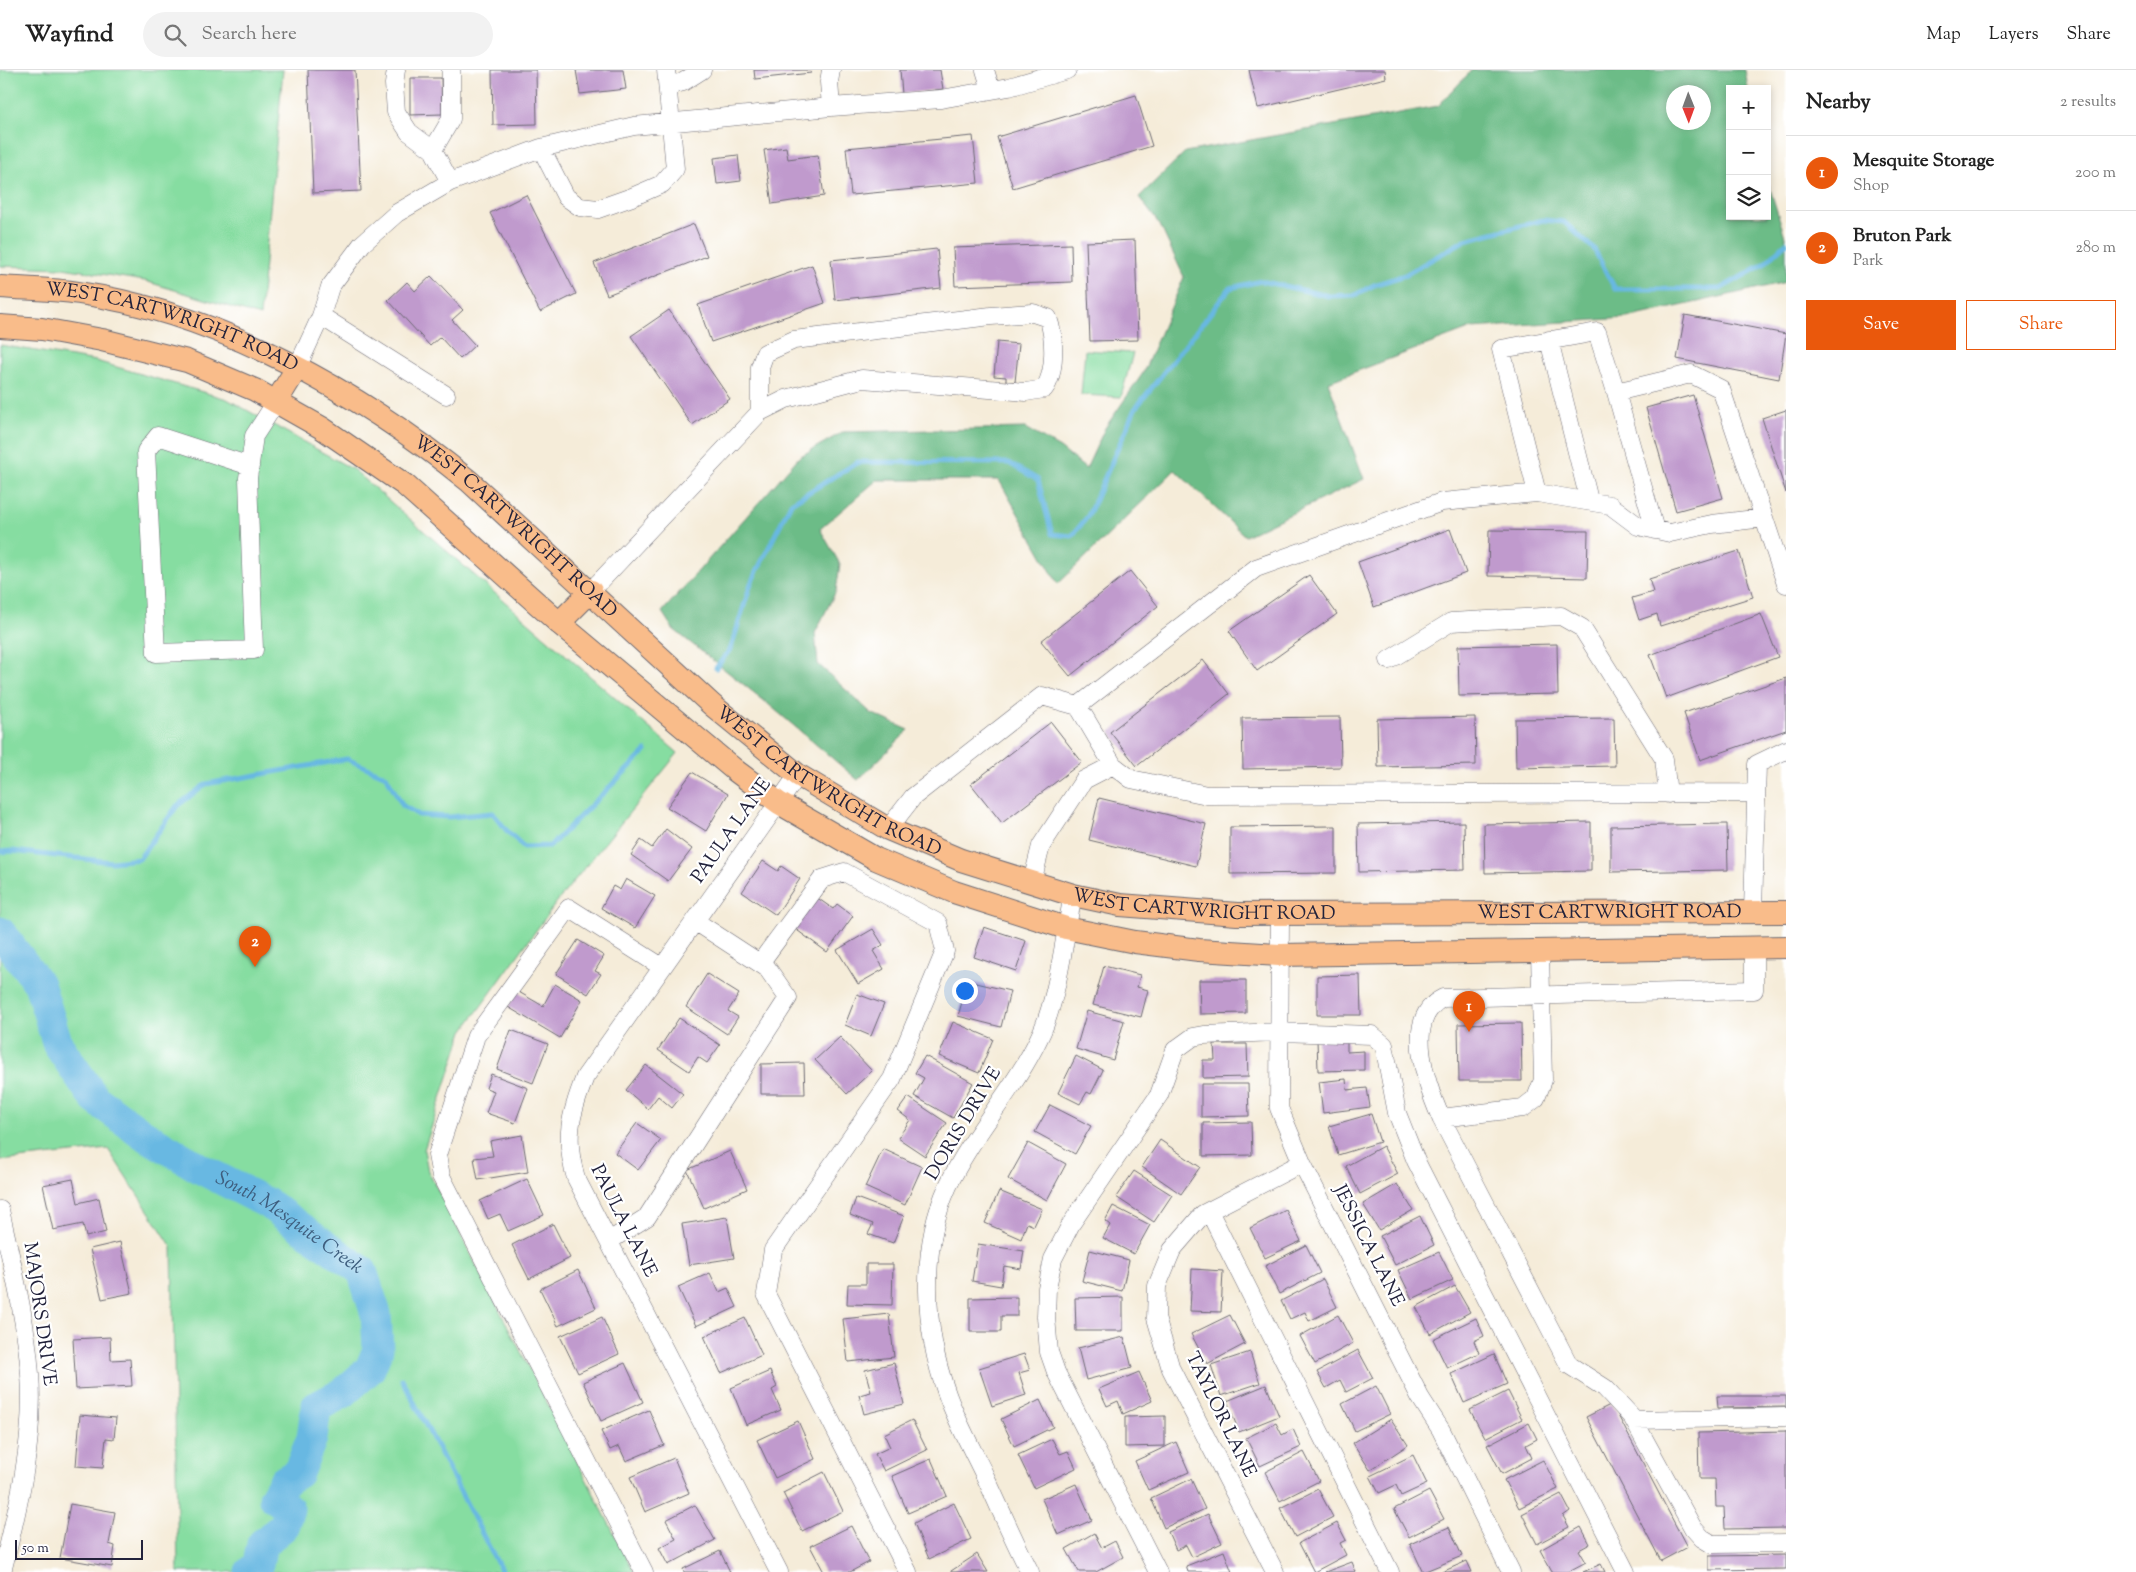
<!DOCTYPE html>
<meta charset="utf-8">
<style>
body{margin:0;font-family:"Sorts Mill Goudy",serif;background:#f2f2f2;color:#222}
.controls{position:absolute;right:15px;top:15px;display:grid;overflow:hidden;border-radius:0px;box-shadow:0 2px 8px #0003}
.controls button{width:45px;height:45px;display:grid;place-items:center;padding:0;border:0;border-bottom:1px solid #e0e0e0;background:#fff;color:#222;font:25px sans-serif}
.compass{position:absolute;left:1666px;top:15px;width:45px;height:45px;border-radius:50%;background:#fff;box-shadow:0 2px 8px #0003;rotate:179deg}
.scale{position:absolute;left:15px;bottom:12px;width:128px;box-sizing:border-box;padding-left:5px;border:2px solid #22223b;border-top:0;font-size:14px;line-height:18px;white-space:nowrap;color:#22223b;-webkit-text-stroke:4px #fff;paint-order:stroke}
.you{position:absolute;left:964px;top:920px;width:18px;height:18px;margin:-12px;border:4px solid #fff;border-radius:50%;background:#1a73e8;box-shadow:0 0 0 8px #1a73e833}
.badge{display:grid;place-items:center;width:32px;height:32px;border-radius:50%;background:#ea580c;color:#fff;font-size:16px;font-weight:700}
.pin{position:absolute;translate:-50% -41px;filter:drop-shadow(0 1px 2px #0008)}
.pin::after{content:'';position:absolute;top:26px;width:18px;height:15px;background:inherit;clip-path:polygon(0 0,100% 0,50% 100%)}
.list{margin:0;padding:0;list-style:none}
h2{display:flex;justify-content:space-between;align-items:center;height:65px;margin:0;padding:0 20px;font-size:21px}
h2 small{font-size:16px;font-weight:400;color:#767676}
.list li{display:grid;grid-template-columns:32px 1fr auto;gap:15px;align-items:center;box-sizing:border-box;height:75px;padding:0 20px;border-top:1px solid #e0e0e0}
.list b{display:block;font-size:19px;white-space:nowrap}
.list p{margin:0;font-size:16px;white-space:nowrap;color:#767676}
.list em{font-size:16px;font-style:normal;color:#767676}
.actions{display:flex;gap:10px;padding:15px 20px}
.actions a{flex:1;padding:11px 0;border:1px solid #ea580c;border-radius:0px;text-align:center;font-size:18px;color:#ea580c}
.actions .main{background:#ea580c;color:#fff}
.icon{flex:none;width:28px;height:28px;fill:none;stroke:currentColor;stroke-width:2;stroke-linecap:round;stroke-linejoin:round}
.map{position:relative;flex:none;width:1786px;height:1502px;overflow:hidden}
header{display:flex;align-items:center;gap:30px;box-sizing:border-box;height:70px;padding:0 25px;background:#fff;border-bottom:1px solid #e0e0e0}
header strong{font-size:24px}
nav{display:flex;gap:28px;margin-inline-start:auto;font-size:18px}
.search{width:350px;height:45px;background:#f2f2f2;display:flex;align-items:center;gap:12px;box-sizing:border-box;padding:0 18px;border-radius:28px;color:#767676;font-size:19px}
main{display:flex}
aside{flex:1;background:#fff}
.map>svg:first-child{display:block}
</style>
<header>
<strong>Wayfind</strong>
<div class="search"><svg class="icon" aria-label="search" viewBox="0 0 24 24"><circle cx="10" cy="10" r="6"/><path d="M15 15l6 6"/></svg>Search here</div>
<nav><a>Map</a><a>Layers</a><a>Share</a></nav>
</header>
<main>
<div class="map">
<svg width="1786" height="1502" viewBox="0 0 1786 1502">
<rect width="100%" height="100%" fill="#fff"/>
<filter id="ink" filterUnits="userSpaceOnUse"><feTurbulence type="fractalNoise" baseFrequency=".02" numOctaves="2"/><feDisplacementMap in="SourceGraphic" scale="10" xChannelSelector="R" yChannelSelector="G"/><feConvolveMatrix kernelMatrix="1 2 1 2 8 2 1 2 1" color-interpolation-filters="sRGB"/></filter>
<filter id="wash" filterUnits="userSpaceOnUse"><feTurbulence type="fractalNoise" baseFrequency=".0096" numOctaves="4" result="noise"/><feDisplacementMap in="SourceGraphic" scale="20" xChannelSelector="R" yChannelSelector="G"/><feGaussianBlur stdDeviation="1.12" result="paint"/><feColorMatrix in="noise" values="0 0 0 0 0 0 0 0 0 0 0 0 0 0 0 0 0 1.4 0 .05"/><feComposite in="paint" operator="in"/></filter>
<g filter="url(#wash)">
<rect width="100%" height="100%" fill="#f5ecd9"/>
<!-- green -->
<path fill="#86dda1" stroke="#54806e" d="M0,0H283L260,246L145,211L63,198L0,196Z
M0,275L96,291L227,329L354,400L678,683L556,833L463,961L424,1080L428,1101L634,1502H178L172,1177L108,1079L0,1091Z
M1085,280L1133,283L1121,327L1081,325Z"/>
<!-- forest -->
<path fill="#6cbc87" stroke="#476f61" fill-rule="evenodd" d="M1472,0H1745L1748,19H1730V146H1767V109L1786,170V212L1627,248L1472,258L1328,312L1364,409L1245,466L1175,400L1058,514L999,410H877L820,459L840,494L836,521L815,563L818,594L871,643L909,660L858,710L767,633L673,559L662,542L799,387L843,362L1025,358L1060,378L1086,399L1105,358L1143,303L1184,207L1160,155L1139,127L1185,82L1438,36ZM1674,22H1704V52H1674Z"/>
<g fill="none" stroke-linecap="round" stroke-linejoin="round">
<!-- stream -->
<path stroke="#67b8e2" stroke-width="5" d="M716,598L731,578L751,513L791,433L858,392L1009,393L1038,410L1052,464L1072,466L1088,446L1135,339L1230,218L1261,211L1329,226L1355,225L1374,215L1405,205L1465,170L1543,150L1564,152L1594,179L1615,219H1720L1764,194L1786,173
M0,782L12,781L112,792L139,789L177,736L206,714L347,689L386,706L403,736L419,745L449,747L493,743L507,761L524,777L550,776L646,681
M378,1279L387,1290
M402,1309L502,1502"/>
<!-- river -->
<path stroke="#67b8e2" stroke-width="31" id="s1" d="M0,862L39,914L58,975L95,1029L143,1064L201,1099L267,1133L362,1201L376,1244L378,1279L370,1299L343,1323L316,1337L312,1368L298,1403L284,1411L274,1428L289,1439L283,1457L262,1474L258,1494L250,1502"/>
</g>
<g id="blocks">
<!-- building -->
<path fill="#c09acd" d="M308,0H355L361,121L313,123Z
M492,0H536L537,54L493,55Z
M576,0H623L626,19L580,24Z
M754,0H810L811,3L755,9Z
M900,0H940L943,19L902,24Z
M1249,0H1385L1386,8L1258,38Z
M410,8H441L442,44L410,45Z
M1136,25L1152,76L1013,118L997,67Z
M973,66L978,113L851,125L846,78Z
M786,77L788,89L818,85L824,126L772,134L764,80Z
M738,85L741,111L717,114L714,88Z
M526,125L576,224L540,242L490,143Z
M694,154L707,186L607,225L594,193Z
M1135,170L1138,270L1090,271L1086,172Z
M1071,174L1072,212L955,216L953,178Z
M937,179L941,218L835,230L831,190Z
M812,195L825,233L711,272L698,235Z
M431,206L463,240L452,250L475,275L460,289L440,267L430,276L388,230L407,212L415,221Z
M669,240L730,329L692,355L631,266Z
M1685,245L1786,264L1779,309L1677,289Z
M997,272L1019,274L1015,312H1006V307L994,306Z
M1693,325L1723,428L1676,441L1646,338Z
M1786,340V423L1762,348Z
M1450,459L1466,503L1374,537L1358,492Z
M1489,460L1588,461L1587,508L1488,506Z
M1739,481L1753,527L1660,556L1657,544L1639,550L1632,528L1653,522L1649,509Z
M1130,501L1158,536L1070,606L1041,571Z
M1309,505L1337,544L1257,601L1229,561Z
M1761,544L1778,587L1666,628L1650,585Z
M1557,574L1558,624L1459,626L1458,576Z
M1203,590L1229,624L1137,696L1110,662Z
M1786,608V660L1700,690L1684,643Z
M1340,647L1341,697L1243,699L1242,648Z
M1475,647L1476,695L1378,697L1377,649Z
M1614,648L1615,696L1516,698L1515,649Z
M1051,652L1082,692L1002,753L971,714Z
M692,702L728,724L706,761L667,737Z
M1099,728L1206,754L1196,796L1089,770Z
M1464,752L1465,800L1359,802L1358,754Z
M1591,752V801L1485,803L1484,754Z
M1727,754L1728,800L1611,802V756Z
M1336,756V803L1230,804V757Z
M666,759L692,779L668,811L631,785L641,770L652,778Z
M763,791L778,801L781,796L800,809L776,845L742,822Z
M626,809L655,826L635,858L601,838L613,816L620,820Z
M816,827L833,839L837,834L853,846L827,882L794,858Z
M984,857L1026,871L1016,901L974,887Z
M873,859L883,875L873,881L884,899L858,914L837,880Z
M578,870L604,886L595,901L601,904L588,924L556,904Z
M1104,896L1140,905L1137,917L1148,920L1141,947L1093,935Z
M707,904L739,924L728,941L738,947L727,964L686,937Z
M1360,905L1361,945H1317V906Z
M1199,910H1246V943L1200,944Z
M968,911L1010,921L1001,957L958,946Z
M555,914L582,930L560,968L508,937L517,921L543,936Z
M857,924L884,934L871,966L845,955Z
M1087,941L1124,951L1113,990L1076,979Z
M679,948L720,975L707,993L698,987L689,1001L658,980Z
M953,952L993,969L979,1003L939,986Z
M1521,953L1522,1011H1459L1458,954Z
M511,960L548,974L533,1013L497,999Z
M840,967L872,1001L847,1024L815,990Z
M1347,968V982L1364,981V1000L1318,1001L1317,969Z
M1214,974H1247L1248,1007L1203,1008V990H1215Z
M925,986L973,1013L953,1048L914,1026L924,1008L915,1003Z
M1076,986L1103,1000L1091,1024L1087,1022L1080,1034L1058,1023Z
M804,993L805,1024H761V994Z
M646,995L683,1024L672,1038L658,1026L648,1039L626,1020Z
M491,1004L528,1018L515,1053L486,1043L494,1021L486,1018Z
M1346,1009L1347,1020L1367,1018L1370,1037L1323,1043L1319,1012Z
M1201,1014H1248L1249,1046L1201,1047Z
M908,1027L947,1053L925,1086L898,1068L910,1050L898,1041Z
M1050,1035L1091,1056L1075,1084L1035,1062Z
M1371,1044L1380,1072L1338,1085L1329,1056Z
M1251,1052L1252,1085L1203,1086V1053Z
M637,1053L661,1070L638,1100L615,1083Z
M522,1065L528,1102L478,1110L474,1088L493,1086L490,1071Z
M1160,1070L1200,1097L1181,1124L1142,1097Z
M1028,1073L1066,1094L1047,1130L1008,1109Z
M1383,1076L1398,1104L1360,1124L1346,1096Z
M883,1079L922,1097L905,1135L865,1117Z
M730,1081L747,1119L704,1138L687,1100Z
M1134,1101L1172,1125L1154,1152L1116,1127Z
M73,1109L78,1133L99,1128L106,1162L86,1167L83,1154L53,1160L43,1115Z
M527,1109L544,1145L508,1161L500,1144L488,1149L480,1131Z
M1397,1114L1413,1140L1379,1160L1363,1134Z
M999,1121L1042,1139L1034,1156L1027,1153L1021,1169L985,1153Z
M856,1128L904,1146L893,1173L868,1164L873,1154L850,1145Z
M1113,1136L1150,1155L1134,1184L1103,1168L1110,1155L1105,1151Z
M1286,1140L1301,1171L1265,1188L1250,1158Z
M1420,1146L1434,1175L1395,1195L1380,1166Z
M727,1147L734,1188L689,1195L682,1154Z
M553,1154L570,1188L529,1209L512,1175Z
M120,1172L132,1223L102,1229L90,1179Z
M978,1174L1024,1181L1021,1199L1004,1196L1001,1216L972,1211Z
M1306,1175L1320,1203L1279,1224L1265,1196Z
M1090,1180L1129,1190L1122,1221L1082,1211Z
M1439,1182L1453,1210L1412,1229L1398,1200Z
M866,1194H893L892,1235L847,1234L848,1214H866Z
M1192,1199L1223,1201L1221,1242L1190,1241Z
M578,1200L596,1238L558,1256L540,1219Z
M710,1203L719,1222L728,1218L737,1237L696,1256L678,1217Z
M1323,1209L1337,1237L1309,1251L1305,1242L1290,1249L1281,1231Z
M1455,1216L1470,1242L1430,1264L1416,1237Z
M1017,1227V1246H1001V1262H970V1228Z
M1123,1227V1261H1076L1075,1228Z
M889,1244L894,1287L848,1292L843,1249Z
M1230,1245L1245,1274L1207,1294L1191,1264Z
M1338,1245L1353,1273L1315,1294L1300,1266Z
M602,1247L619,1284L578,1303L560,1266Z
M745,1248L762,1285L721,1303L704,1266Z
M1476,1248L1484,1266L1474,1271L1479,1283L1447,1298L1433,1269Z
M110,1267L111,1290L130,1289L132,1316L76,1319L73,1269Z
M1124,1267L1132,1298L1086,1310L1078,1278Z
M1358,1280L1373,1308L1346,1322L1340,1310L1326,1318L1317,1302Z
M1250,1282L1260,1313L1221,1326L1211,1295Z
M1024,1284L1030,1300L1019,1303L1026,1325L992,1336L979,1298Z
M1494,1284L1507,1314L1464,1333L1451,1304Z
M625,1293L643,1332L601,1351L583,1312Z
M894,1293L904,1334L864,1344L859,1325L871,1322L865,1300Z
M770,1301L777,1317L772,1320L781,1340L746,1355L731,1318Z
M1139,1302L1152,1331L1123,1344L1118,1331L1107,1336L1099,1319Z
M1266,1315L1279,1346L1239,1362L1227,1331Z
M1376,1316L1390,1344L1355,1361L1342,1334Z
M1508,1321L1522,1349L1485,1368L1470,1340Z
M1717,1326H1786V1337L1718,1338Z
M1040,1330L1053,1357L1014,1376L1001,1349Z
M1612,1334L1687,1477L1661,1491L1586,1347Z
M649,1340L664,1375L626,1391L619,1376L610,1380L601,1361Z
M80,1345L116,1348L114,1369L106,1368L103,1398L76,1396Z
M1165,1346V1376L1125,1377V1347Z
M1391,1349L1408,1375L1370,1400L1353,1373Z
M912,1350L927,1380L884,1401L875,1384L890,1377L884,1364Z
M798,1351L815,1389L775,1408L757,1370Z
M1276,1353L1282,1365L1293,1359L1301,1377L1260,1396L1246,1368Z
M1529,1353L1537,1369L1526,1375L1532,1388L1502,1404L1487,1375Z
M1786,1361V1458L1725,1459L1724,1437H1716L1715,1409H1699L1698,1363Z
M1052,1369L1060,1384L1068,1381L1076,1398L1034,1418L1018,1385Z
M1176,1372L1189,1402L1148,1420L1135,1391Z
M1304,1382L1319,1411L1280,1431L1265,1402Z
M1413,1385L1427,1414L1401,1426L1396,1415L1379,1423L1370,1406Z
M674,1388L689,1423L645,1442L630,1407Z
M931,1389L947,1426L908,1443L892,1406Z
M1543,1390L1558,1419L1519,1438L1504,1410Z
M824,1402L843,1441L802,1461L783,1423Z
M1191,1409L1205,1439L1164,1458L1151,1428Z
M1076,1414L1092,1450L1058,1465L1042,1429Z
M1318,1419L1333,1447L1295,1467L1280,1438Z
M1429,1421L1444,1449L1409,1467L1394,1439Z
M1561,1424L1570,1441L1563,1446L1569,1457L1537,1474L1522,1444Z
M954,1433L971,1469L929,1489L914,1453Z
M70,1434L115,1442L109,1474L115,1476L112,1497L60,1488Z
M695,1435L715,1470L668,1495L659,1478L676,1469L666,1450Z
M1208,1444L1222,1473L1192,1487L1186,1475L1176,1480L1168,1462Z
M1337,1453L1346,1470L1340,1473L1346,1485L1314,1502L1299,1473Z
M851,1456L869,1492L850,1502H824L810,1476Z
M1449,1457L1462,1486L1423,1502L1410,1474Z
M1581,1457L1590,1474L1579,1480L1586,1492L1567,1502H1552L1540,1480Z
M1094,1463L1102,1478L1115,1471L1123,1487L1096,1502H1079L1066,1479Z
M720,1481L730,1502H684L683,1499Z
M1224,1481L1232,1502H1188L1186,1496Z
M977,1484L988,1502H951V1501Z
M1786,1485V1499L1709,1500V1486Z
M1467,1491L1472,1502H1442Z
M1352,1492L1356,1502H1325Z
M1601,1494L1605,1502H1583Z"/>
</g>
</g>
<g filter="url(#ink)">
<use href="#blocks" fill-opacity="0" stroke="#6c6972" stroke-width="1"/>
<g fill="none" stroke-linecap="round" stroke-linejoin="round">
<defs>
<path id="minor" d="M396,0L394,14L396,42L409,62L433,80L450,112
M831,0L829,12L831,37
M985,0L991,20
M668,16L683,12L702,0
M541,78L566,127L580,137L598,139L632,127L662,114L675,99L666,0
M433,80L451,49V0
M321,246L446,325
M1549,270L1589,430
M297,298L321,246L330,217L362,174L397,143L450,112L541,78L634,56L831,37L941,29L1009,17L1067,0
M1616,322L1655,460
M250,396L158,366L146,381L156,583L254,580L248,408L254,366L276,332
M1537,423L1610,435L1638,456L1670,463L1712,454L1764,448
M591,521L760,342L786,329L862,309L1026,322L1044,319C1056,303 1055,267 1048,248L1033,243L991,246L794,270L765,283L760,297V342
M1389,590L1451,552L1561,546L1582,558L1664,689L1668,724
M1113,695L1131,709L1207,725L1755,723
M888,759L913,727L1042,626L1078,636L1256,498L1442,432L1537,423L1501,279L1597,262L1616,322L1691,304L1721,319L1786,514
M1032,812L1041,776L1084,710L1113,695L1078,636
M1753,842L1757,694L1786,680
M1280,845L1279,1038L1302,1093L1420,1327L1441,1360L1511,1502
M1754,879V920L1443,928C1402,948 1427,1016 1441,1048L1569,1295L1605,1318L1632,1347L1693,1458L1702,1468L1712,1474L1786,1473
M760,893L822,809L844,802L938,853L945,881L892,1009L773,1180L766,1224L908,1502
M1441,1048L1523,1038L1536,1028L1543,1010L1540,881
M0,1140C12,1194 26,1249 30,1304C35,1369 18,1439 2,1502
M1209,1141L1390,1502
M609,1171L647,1147L788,928L767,898L695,851
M1634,1350L1786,1347
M644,1502L441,1106L437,1085L476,966L569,838L662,897
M779,1502L576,1108C564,1069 570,1045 585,1007L798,705
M1030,1502C1014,1471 1000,1438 985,1406C972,1379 957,1352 947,1324C924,1260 919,1180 948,1116C972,1064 1014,1021 1039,968C1058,930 1064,868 1073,825
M1158,1502L1056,1302L1049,1282L1046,1247L1047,1218L1053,1189L1071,1154L1159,1025L1175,980L1193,967L1204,965L1279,962L1372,965L1384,975L1397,1043L1416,1091L1626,1502
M1275,1502L1171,1299L1156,1248L1157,1216L1172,1180L1203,1144L1302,1093"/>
<g id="major">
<path id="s2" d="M0,217C26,219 53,219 79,223C219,243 361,323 469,411L712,635L798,705L888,759L961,790L1073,825L1120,835L1237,844L1786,842"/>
<path d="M0,256L42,259L102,270L187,291L255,320L322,358L405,415L559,553L736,701L779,733L876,789L954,822L1066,858L1135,872L1199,880L1279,885L1786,877"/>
<path d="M276,332L297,298"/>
<path d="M559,553L591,521"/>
</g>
</defs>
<!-- minor casing -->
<use href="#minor" stroke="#6c6972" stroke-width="19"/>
<!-- major casing -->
<use href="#major" stroke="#6c6972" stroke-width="24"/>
<!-- minor -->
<use href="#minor" stroke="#fff" stroke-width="18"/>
<!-- major -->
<use href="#major" stroke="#f9bc8a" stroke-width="22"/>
</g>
</g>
<g text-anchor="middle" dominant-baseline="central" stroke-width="4.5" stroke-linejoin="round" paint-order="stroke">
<!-- street labels -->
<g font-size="19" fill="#22223b" stroke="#fff">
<text stroke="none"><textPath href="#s2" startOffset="178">WEST CARTWRIGHT ROAD</textPath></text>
<text stroke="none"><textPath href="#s2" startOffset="582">WEST CARTWRIGHT ROAD</textPath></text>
<text stroke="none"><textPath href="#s2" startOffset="988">WEST CARTWRIGHT ROAD</textPath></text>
<text transform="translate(732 761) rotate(-55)">PAULA LANE</text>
<text stroke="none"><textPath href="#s2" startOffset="1392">WEST CARTWRIGHT ROAD</textPath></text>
<text stroke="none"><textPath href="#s2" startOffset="1798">WEST CARTWRIGHT ROAD</textPath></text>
<text transform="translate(964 1054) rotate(-59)">DORIS DRIVE</text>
<text transform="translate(623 1151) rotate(63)">PAULA LANE</text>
<text transform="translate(1368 1176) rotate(63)">JESSICA LANE</text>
<text transform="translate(39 1244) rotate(82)">MAJORS DRIVE</text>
<text transform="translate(1220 1345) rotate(64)">TAYLOR LANE</text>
</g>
<!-- water labels -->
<g font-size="20" font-style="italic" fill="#3e5e7e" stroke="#fff">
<text stroke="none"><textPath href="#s1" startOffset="425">South Mesquite Creek</textPath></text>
</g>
</g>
</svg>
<div class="controls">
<button>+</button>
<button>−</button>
<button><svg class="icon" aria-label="layers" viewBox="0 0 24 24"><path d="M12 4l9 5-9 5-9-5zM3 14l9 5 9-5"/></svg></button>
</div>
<svg class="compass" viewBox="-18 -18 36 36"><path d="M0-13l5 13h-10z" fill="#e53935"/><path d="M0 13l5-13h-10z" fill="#767676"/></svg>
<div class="scale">50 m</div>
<div class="you"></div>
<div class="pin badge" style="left:1469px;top:962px">1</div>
<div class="pin badge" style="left:255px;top:897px">2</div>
</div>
<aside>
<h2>Nearby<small>2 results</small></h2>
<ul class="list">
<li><span class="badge">1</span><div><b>Mesquite Storage</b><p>Shop</p></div><em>200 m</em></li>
<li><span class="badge">2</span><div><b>Bruton Park</b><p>Park</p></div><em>280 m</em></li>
</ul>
<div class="actions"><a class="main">Save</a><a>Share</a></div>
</aside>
</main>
